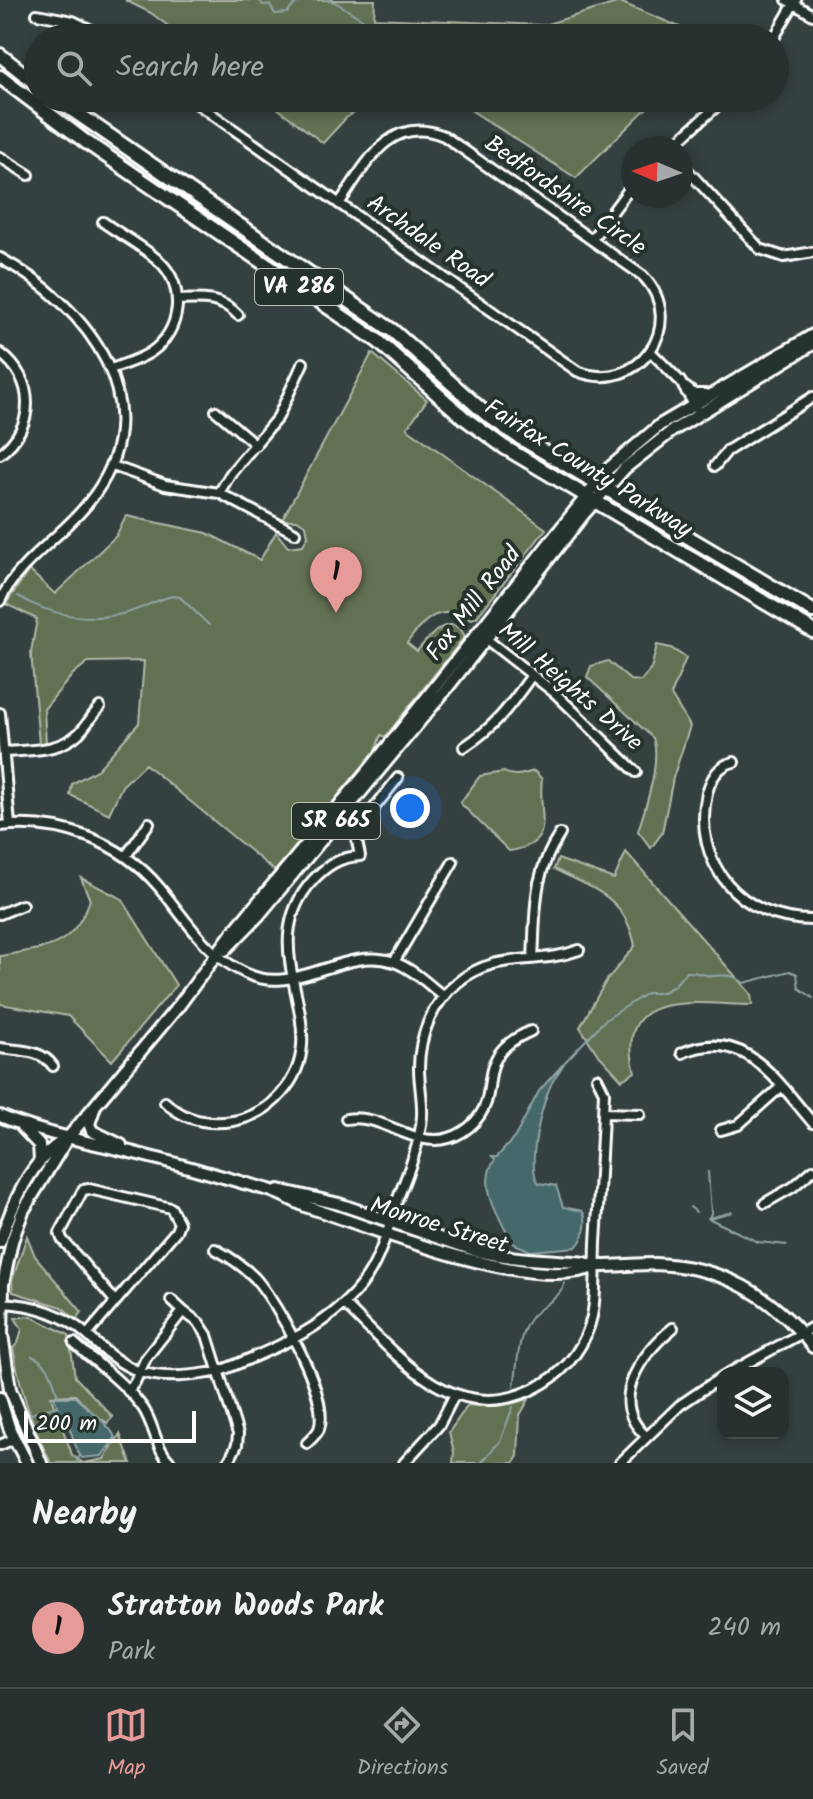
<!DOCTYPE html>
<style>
body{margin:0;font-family:Kalam,sans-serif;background:#343c3c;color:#f1f3f6}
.controls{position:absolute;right:24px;bottom:24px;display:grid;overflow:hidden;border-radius:16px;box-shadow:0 4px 12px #0003}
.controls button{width:72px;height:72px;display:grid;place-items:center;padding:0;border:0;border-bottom:2px solid #444b4c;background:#283030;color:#f1f3f6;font:40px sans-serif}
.compass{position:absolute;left:621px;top:136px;width:72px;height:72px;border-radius:50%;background:#283030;box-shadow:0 4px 12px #0003;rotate:272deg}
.scale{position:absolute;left:24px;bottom:20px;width:172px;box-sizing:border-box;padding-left:8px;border:4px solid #fff;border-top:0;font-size:22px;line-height:28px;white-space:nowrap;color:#fff;-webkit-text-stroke:6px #26332d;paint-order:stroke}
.you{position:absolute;left:410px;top:808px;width:28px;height:28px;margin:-20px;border:6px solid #fff;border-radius:50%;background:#1a73e8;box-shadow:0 0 0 12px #1a73e833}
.badge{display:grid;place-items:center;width:52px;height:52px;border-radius:50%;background:#e69b98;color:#111;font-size:26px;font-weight:700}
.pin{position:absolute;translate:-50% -66px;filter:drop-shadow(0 2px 4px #0008)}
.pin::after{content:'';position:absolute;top:42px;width:28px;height:24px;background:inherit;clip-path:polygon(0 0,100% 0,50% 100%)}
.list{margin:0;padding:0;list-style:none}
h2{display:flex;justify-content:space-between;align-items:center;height:104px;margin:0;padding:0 32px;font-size:34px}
h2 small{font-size:26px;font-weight:400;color:#a5a9ab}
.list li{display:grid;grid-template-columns:52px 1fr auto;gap:24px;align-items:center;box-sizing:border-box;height:120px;padding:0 32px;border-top:2px solid #444b4c}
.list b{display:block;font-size:30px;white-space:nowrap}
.list p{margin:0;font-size:26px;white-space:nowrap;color:#a5a9ab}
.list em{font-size:26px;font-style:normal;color:#a5a9ab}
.icon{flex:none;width:44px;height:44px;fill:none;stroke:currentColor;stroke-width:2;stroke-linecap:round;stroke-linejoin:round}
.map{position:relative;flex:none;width:813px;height:1463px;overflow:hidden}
.search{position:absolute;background:#283030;box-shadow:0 4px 12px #0003;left:24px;right:24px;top:24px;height:88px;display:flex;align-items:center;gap:20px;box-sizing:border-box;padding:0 28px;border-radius:44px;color:#a5a9ab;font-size:30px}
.sheet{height:224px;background:#283030}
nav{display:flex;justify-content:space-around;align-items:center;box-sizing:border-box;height:112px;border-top:2px solid #444b4c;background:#283030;font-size:22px;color:#a5a9ab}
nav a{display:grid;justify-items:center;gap:4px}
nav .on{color:#e69b98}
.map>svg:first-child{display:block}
</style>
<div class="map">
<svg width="813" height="1463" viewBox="0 0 813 1463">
<rect width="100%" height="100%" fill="#354040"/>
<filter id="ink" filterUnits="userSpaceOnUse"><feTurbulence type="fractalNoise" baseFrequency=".0125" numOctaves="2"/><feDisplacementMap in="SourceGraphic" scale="16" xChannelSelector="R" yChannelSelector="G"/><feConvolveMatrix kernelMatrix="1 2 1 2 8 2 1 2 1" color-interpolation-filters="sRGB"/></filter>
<g filter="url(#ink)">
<!-- green -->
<path fill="#637153" stroke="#b1b8a9" stroke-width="2" d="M125,0H375L374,18L544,25L620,2L706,38H184L151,13Z
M264,98H377L346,118L323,143Z
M452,98H657L576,178Z
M372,353L427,400L407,428L546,529L477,617L472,619C439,604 426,617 407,643L417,651C428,638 450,609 465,636L385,737L381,735L375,751L276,872L145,764L122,786L109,814L70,795L72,784L98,769L139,723L144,661L88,662L73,674L44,709L46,743L39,744L31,652L37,619L6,604L29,570L55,594L116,536L126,516L207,533L260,560L276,532L288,547L303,545L308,536L306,526L297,520H282Z
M657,645L671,648L686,658L671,695L690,726L673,778L662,833L651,848L638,831C646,806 661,762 653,738L587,677L591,666L608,661L630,680L641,681L651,669Z
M534,771L542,779C537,815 559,844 509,851L460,803L480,776L504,772C514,778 523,774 534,771Z
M626,852L751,994L752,1005C699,1005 612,985 635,1072L622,1080L596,1052L580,1027L606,981L635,946C625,896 595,890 554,869L558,859L614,879Z
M81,878L122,899L176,985L112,1061L68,1016L0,1004V956C47,947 71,950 90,900Z
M27,1236L35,1256L82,1312L76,1320L62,1307L13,1292L12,1281Z
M30,1316L69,1335L75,1377L113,1417L107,1423L93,1413L75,1395L51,1396C56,1417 66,1434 72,1455L83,1463L104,1459L120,1434L131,1463H51C32,1426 20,1390 13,1348L18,1343L22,1329L15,1318Z
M529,1399L520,1415L518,1456L514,1463H453L454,1452L449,1432L468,1405C490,1408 508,1405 529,1399Z"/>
<!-- water -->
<path fill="#45676b" stroke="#8fa4a6" stroke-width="2" d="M564,1063C561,1069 557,1074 554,1079C543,1096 525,1168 539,1183L556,1186L563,1207L582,1211C589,1219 584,1240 576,1247L531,1251L512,1243C501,1219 476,1185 495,1160L492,1157H497L515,1137L539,1091Z
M54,1397H75C86,1408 112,1426 115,1438L102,1456L82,1458C74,1447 74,1438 69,1427C64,1416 57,1408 54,1397Z"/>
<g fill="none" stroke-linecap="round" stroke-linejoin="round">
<!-- stream -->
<path stroke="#8fa4a6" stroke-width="2" d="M259,0L263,5H270L275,14L287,13L295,4L304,0
M325,0L335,2L383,32L400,38
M18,596C50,616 90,622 126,613C142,609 157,599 173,596L180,597L209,625
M564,1063L605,1020L647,993H661L674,986L686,972C697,971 704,976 713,976C728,975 732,974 744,983L790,971L797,974L799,988L813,998
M708,1172L711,1213L709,1218
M690,1207L696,1212
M708,1218L758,1242L787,1245
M709,1218L732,1212
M32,1356C51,1364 53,1378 58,1397
M514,1386C518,1365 517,1337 530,1319C540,1305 559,1301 565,1283
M31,1414L57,1406
M76,1463L80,1455
M481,1463L500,1441L513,1407"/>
<defs>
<path id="minor" d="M787,0L813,15
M37,14L73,21L108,38
M774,38L796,0
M189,98L577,371C638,396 689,324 643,276L444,136C389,113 365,166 339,204
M670,148L726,98
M0,157L29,175
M681,163L760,249L784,257L813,252
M103,222C121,235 143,246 159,261C187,286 181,332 151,352C139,360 124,364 111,369
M592,239L633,184
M0,258C88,306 166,406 89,502C62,537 19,560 0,601
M177,300C201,299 221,297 238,315
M651,352L680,381L697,410
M0,353C36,379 36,427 0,454
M216,411L256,445
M110,465L165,485L219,493L295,533
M715,466L727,451L813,397
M219,493L231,473L278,417L303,363
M481,635L555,693L636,772
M0,713L10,824
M464,747C497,725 509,707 532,675
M4,752C30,750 59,752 79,733C87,725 92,715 100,707
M734,762C719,765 711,778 707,793C691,863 741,921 813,920
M0,826C60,819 120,841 159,887C186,919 206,955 245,973C295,998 343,945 394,962C413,969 428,984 444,997
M126,856L149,823
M0,914L22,905
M533,958C536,910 532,875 560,834
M394,962L453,862
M0,1048C20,1051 41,1049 53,1066
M682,1053C745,1025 777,1082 813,1123
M165,1102C184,1120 208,1125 233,1121C251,1118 269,1108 281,1094C341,1028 248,952 313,880C327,865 340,857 360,856L357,841L359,827L398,778
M603,1113L640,1114
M346,1119C381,1112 413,1149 449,1138C469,1132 485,1115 488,1094C490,1083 490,1072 494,1063C501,1046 515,1038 531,1031
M721,1130L738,1125L781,1087
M765,1203L793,1187L813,1170
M215,1249C230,1257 243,1266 255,1278C277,1303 331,1397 319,1429C317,1434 311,1439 307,1443
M171,1300L183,1311
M0,1303C32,1304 63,1313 87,1335C102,1349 119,1364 138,1371C163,1380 194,1376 220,1371C272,1350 334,1326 367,1277C382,1254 389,1224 398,1198C408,1173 420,1144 422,1116C423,1100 419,1084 419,1068C419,1035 433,1002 458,982C497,950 537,966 579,950
M344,1304C399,1357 459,1435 544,1383C568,1369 586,1344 592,1316C597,1293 595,1267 596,1243C599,1193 602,1142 604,1092L597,1078
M87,1335L176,1231L179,1223L171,1208L89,1189L83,1190L60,1233L62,1239L115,1301
M74,1343C98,1365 124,1382 143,1408C155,1426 155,1448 171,1463
M729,1373L813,1327
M128,1391L135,1382L146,1358L183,1311L199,1323L207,1335L238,1434L237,1445L228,1463
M646,1436C607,1402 641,1353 673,1328
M0,1445L14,1439
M404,1463L439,1425L455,1394
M620,1463L680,1405L723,1376"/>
<path id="major" d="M685,388L694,395H705
M225,950L259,915L444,692L584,514L625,468L672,431L813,344
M94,1109L89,1124L92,1131L121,1145
M0,1116C50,1137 95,1142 146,1156C188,1166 228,1179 269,1190C282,1194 295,1202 308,1207C373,1228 534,1295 595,1266
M22,1127L39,1145L40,1160
M275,1192L279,1190L339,1204L477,1251C510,1259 541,1260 575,1262C583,1262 591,1265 599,1266C618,1266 636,1264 655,1264C722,1266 772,1295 813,1347
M0,1242C12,1206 30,1159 65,1140
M0,1398L10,1430L27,1463
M41,1463L10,1389L2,1334L3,1284L12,1241L23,1211L67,1139L180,1004L233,932L369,770L608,469L660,425L813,335"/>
<path id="highway" d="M0,55L38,85
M0,77L86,142L378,341L463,417L504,447L813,631
M55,98L393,331L486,414L519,437L813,611"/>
</defs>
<!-- minor casing -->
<use href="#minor" stroke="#fff" stroke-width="14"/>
<!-- major casing -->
<use href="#major" stroke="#fff" stroke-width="16"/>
<!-- highway casing -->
<use href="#highway" stroke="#fff" stroke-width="18"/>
<!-- minor -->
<use href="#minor" stroke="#26332d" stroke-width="8"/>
<!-- major -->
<use href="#major" stroke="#26332d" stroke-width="10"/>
<!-- highway -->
<use href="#highway" stroke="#26332d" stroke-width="12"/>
</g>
</g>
<g text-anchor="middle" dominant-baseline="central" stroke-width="8" stroke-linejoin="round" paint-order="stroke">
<!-- shield labels -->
<g fill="#26332d" stroke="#bec2c0" stroke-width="2">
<rect x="255" y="269" width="88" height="36" rx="6"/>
<rect x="292" y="803" width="88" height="36" rx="6"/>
</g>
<g font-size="22" font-weight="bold" fill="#fff">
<text x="299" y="287">VA 286</text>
<text x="336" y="821">SR 665</text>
</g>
<!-- street labels -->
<g font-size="24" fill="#fff" stroke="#26332d">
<text transform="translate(565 196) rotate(35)">Bedfordshire Circle</text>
<text transform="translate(428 242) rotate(35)">Archdale Road</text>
<text transform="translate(588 469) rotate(32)">Fairfax County Parkway</text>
<text transform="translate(474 604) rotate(-52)">Fox Mill Road</text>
<text transform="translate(570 687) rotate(41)">Mill Heights Drive</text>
<text transform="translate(439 1226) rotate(17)">Monroe Street</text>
</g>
</g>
</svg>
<div class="controls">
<button><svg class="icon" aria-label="layers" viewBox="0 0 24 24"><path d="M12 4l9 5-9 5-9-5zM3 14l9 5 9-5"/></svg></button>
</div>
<svg class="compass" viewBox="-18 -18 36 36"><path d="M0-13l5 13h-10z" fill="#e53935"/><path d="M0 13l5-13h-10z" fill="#a5a9ab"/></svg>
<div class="scale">200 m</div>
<div class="you"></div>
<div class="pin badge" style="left:336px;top:613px">1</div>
<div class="search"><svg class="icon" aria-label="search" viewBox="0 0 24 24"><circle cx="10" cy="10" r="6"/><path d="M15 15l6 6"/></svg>Search here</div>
</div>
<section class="sheet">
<h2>Nearby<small></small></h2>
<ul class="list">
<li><span class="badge">1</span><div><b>Stratton Woods Park</b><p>Park</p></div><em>240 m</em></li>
</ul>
</section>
<nav>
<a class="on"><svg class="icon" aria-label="map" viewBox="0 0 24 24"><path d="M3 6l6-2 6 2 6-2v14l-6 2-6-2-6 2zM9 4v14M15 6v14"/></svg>Map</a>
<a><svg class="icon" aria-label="directions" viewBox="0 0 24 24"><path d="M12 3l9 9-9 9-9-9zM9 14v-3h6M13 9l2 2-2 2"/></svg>Directions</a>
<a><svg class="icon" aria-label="saved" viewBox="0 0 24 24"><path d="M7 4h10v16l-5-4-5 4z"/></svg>Saved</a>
</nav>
